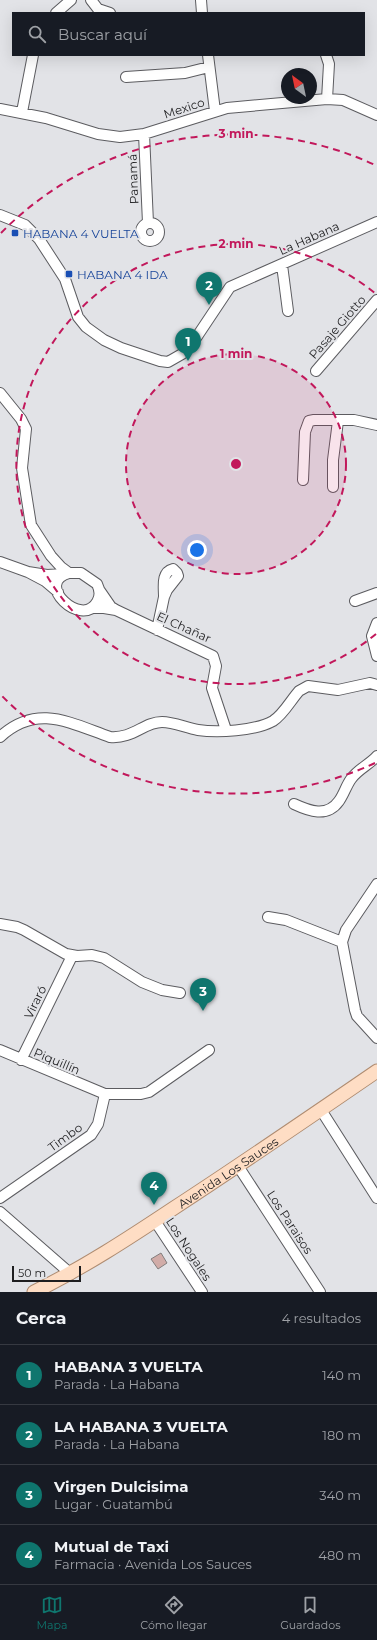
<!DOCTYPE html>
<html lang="es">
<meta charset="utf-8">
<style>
body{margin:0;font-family:Montserrat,sans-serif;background:#20242c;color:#f1f3f6}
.compass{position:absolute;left:281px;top:68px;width:36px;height:36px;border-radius:50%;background:#171b24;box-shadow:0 4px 16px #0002;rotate:327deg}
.scale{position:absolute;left:12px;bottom:10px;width:69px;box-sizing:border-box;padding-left:4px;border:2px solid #1e1e20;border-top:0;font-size:11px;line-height:14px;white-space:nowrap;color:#1e1e20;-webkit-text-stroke:3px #e2e3e7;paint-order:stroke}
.you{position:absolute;left:197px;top:550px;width:14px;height:14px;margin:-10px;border:3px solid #fff;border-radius:50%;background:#1a73e8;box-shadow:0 0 0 6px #1a73e833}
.badge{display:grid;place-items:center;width:26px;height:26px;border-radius:50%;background:#0f766e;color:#fff;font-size:13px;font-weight:700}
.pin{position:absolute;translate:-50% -33px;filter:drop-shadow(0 1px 2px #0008)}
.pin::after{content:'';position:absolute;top:21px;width:14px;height:12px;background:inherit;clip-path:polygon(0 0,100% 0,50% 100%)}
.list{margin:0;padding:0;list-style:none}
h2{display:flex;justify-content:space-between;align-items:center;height:52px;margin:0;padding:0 16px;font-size:17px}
h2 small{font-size:13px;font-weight:400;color:#9ea1a6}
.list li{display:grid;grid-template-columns:26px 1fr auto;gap:12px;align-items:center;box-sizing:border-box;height:60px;padding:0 16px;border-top:1px solid #363941}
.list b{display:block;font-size:15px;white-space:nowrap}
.list p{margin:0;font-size:13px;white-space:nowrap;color:#9ea1a6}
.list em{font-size:13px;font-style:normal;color:#9ea1a6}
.icon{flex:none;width:22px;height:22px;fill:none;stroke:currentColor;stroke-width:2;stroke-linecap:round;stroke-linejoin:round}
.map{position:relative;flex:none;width:377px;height:1292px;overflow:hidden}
.search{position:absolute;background:#171b24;box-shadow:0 4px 16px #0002;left:12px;right:12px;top:12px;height:44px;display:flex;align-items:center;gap:10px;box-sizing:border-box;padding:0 14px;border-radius:0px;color:#9ea1a6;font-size:15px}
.sheet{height:292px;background:#171b24}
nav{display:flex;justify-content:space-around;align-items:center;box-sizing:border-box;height:56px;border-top:1px solid #363941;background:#171b24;font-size:11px;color:#9ea1a6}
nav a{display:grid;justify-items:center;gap:2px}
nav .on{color:#0f766e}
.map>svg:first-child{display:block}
</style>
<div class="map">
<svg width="377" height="1292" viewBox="0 0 377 1292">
<rect width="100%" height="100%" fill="#e2e3e7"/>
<!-- building -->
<path fill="#d1aca8" stroke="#837e7d" d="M161,1253L167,1263L158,1269L151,1259Z"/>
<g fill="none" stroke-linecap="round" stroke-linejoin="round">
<defs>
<path id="minor" d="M91,0L98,9L110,13
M201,0L202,13
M56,13L71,0
M208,55L215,111
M326,55L329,64L327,99
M126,77L185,73L209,67
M0,109L46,118L98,134L120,137L144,134L227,108L327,99L343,100L377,115
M22,112L33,55
M144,134L148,223
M0,215L25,225L39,239L65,279L78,317L86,327L104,340L121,348L160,361L168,362L182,354L192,344L230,287L377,222
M141 232a9 9 0 1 1 18 0a9 9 0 1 1-18 0Z
M282,265L288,311
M316,371L377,300
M0,393L21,419L26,429L22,468L31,525L51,556L61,567L69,573
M303,480L305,432L309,421L314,420H354L377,425
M333,487V460L338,421
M0,562L28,572
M69,573H81L97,584C100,590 101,596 97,602C82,629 33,583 69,573Z
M58,592L45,581L28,572L47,575L64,574
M355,601L377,593
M91,608H104L116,610L111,607L100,591
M116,610L213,656L216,666L212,688L226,730
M377,623L372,636L377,656
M157,630L164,597L167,590L178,576L177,573L173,569C161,572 164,587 164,597
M0,737C37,703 70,723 110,737C133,739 144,722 162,722C174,722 186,728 198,730C217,733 255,731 273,721C283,715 291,700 299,691L308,686L338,690L370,683L377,685
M294,804C309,811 327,818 339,801C344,794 346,786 351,779C358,769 369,765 377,756
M377,884L346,930L342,942L355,1010L357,1016L377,1038
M268,917L286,920L342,942
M0,924L17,927L24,930L66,954L77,956L92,955L104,958L142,982L162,990L180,993
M0,1050L105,1094
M21,1060L72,956
M321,1110L377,1198
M238,1166L320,1292
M0,1198L91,1135L98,1124L105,1094H141L149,1092L209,1050
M0,1212L71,1274
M155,1221L202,1292"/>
<g id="major">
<path id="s1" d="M34,1292C83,1268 129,1238 174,1208C243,1163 310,1117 377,1071"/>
</g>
</defs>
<!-- minor casing -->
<use href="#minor" stroke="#5c5c60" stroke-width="12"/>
<!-- major casing -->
<use href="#major" stroke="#af8c71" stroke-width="15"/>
<!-- minor -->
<use href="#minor" stroke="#fff" stroke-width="10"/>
<!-- major -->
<use href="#major" stroke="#feddc4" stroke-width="13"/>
</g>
<!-- distance rings -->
<circle cx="236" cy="464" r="110" fill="#c2185b" fill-opacity=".12"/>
<g fill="none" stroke="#c2185b" stroke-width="2" stroke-dasharray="7 5">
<circle cx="236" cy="464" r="110"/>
<path d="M376 634A220 220 0 1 1 376 294"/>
<path d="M375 763A330 330 0 0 1 1 695M1 233A330 330 0 0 1 375 165"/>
</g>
<!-- markers -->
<g fill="#1a4fb4" stroke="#e2e3e7" stroke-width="1.5">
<rect x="11" y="229" width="8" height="8" rx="2"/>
<rect x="65" y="270" width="8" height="8" rx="2"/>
</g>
<g text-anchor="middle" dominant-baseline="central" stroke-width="4" stroke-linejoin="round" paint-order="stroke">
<!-- street labels -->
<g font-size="12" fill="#1e1e20" stroke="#e2e3e7">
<text transform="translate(184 108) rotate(-18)">Mexico</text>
<text transform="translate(133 179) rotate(-92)">Panamá</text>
<text transform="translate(309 238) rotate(-24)">La Habana</text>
<text transform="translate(337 327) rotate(-49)">Pasaje Giotto</text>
<text transform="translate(184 627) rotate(24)">El Chañar</text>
<text transform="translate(35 1002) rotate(-64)">Viraró</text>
<text transform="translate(57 1061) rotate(23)">Piquillín</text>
<text transform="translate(65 1137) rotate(-36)">Timbo</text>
<text stroke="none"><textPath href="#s1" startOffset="228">Avenida Los Sauces</textPath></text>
<text transform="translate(290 1222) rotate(57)">Los Paraisos</text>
<text transform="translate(189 1249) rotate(57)">Los Nogales</text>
</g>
<!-- transit labels -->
<g font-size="12" fill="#164399" stroke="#e2e3e7" text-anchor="start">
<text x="23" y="233">HABANA 4 VUELTA</text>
<text x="77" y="274">HABANA 4 IDA</text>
</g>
</g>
<circle cx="236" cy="464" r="6" fill="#c2185b" stroke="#e2e3e7" stroke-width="2"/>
<g font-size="12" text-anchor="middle" font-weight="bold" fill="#c2185b" stroke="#e2e3e7" stroke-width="4" stroke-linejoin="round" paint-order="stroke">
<text x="236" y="138">3 min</text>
<text x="236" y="248">2 min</text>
<text x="236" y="358">1 min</text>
</g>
</svg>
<svg class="compass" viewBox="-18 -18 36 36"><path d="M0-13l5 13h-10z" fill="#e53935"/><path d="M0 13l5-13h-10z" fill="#9ea1a6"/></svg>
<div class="scale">50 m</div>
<div class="you"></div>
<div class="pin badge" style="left:188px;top:361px">1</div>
<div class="pin badge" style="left:209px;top:305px">2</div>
<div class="pin badge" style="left:203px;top:1011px">3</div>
<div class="pin badge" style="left:154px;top:1205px">4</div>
<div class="search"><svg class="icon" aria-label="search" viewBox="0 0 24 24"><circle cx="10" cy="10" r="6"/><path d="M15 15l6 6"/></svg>Buscar aquí</div>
</div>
<section class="sheet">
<h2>Cerca<small>4 resultados</small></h2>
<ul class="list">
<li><span class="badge">1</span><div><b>HABANA 3 VUELTA</b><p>Parada · La Habana</p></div><em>140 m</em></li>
<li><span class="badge">2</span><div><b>LA HABANA 3 VUELTA</b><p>Parada · La Habana</p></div><em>180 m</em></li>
<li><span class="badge">3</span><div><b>Virgen Dulcisima</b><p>Lugar · Guatambú</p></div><em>340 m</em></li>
<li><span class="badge">4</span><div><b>Mutual de Taxi</b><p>Farmacia · Avenida Los Sauces</p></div><em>480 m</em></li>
</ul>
</section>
<nav>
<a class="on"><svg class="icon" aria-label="map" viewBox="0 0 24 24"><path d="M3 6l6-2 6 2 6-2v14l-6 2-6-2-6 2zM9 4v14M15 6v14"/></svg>Mapa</a>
<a><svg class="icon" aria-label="directions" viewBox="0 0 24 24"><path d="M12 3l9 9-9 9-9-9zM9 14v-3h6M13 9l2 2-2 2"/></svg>Cómo llegar</a>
<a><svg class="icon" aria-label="saved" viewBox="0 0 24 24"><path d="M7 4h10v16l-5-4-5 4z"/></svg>Guardados</a>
</nav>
